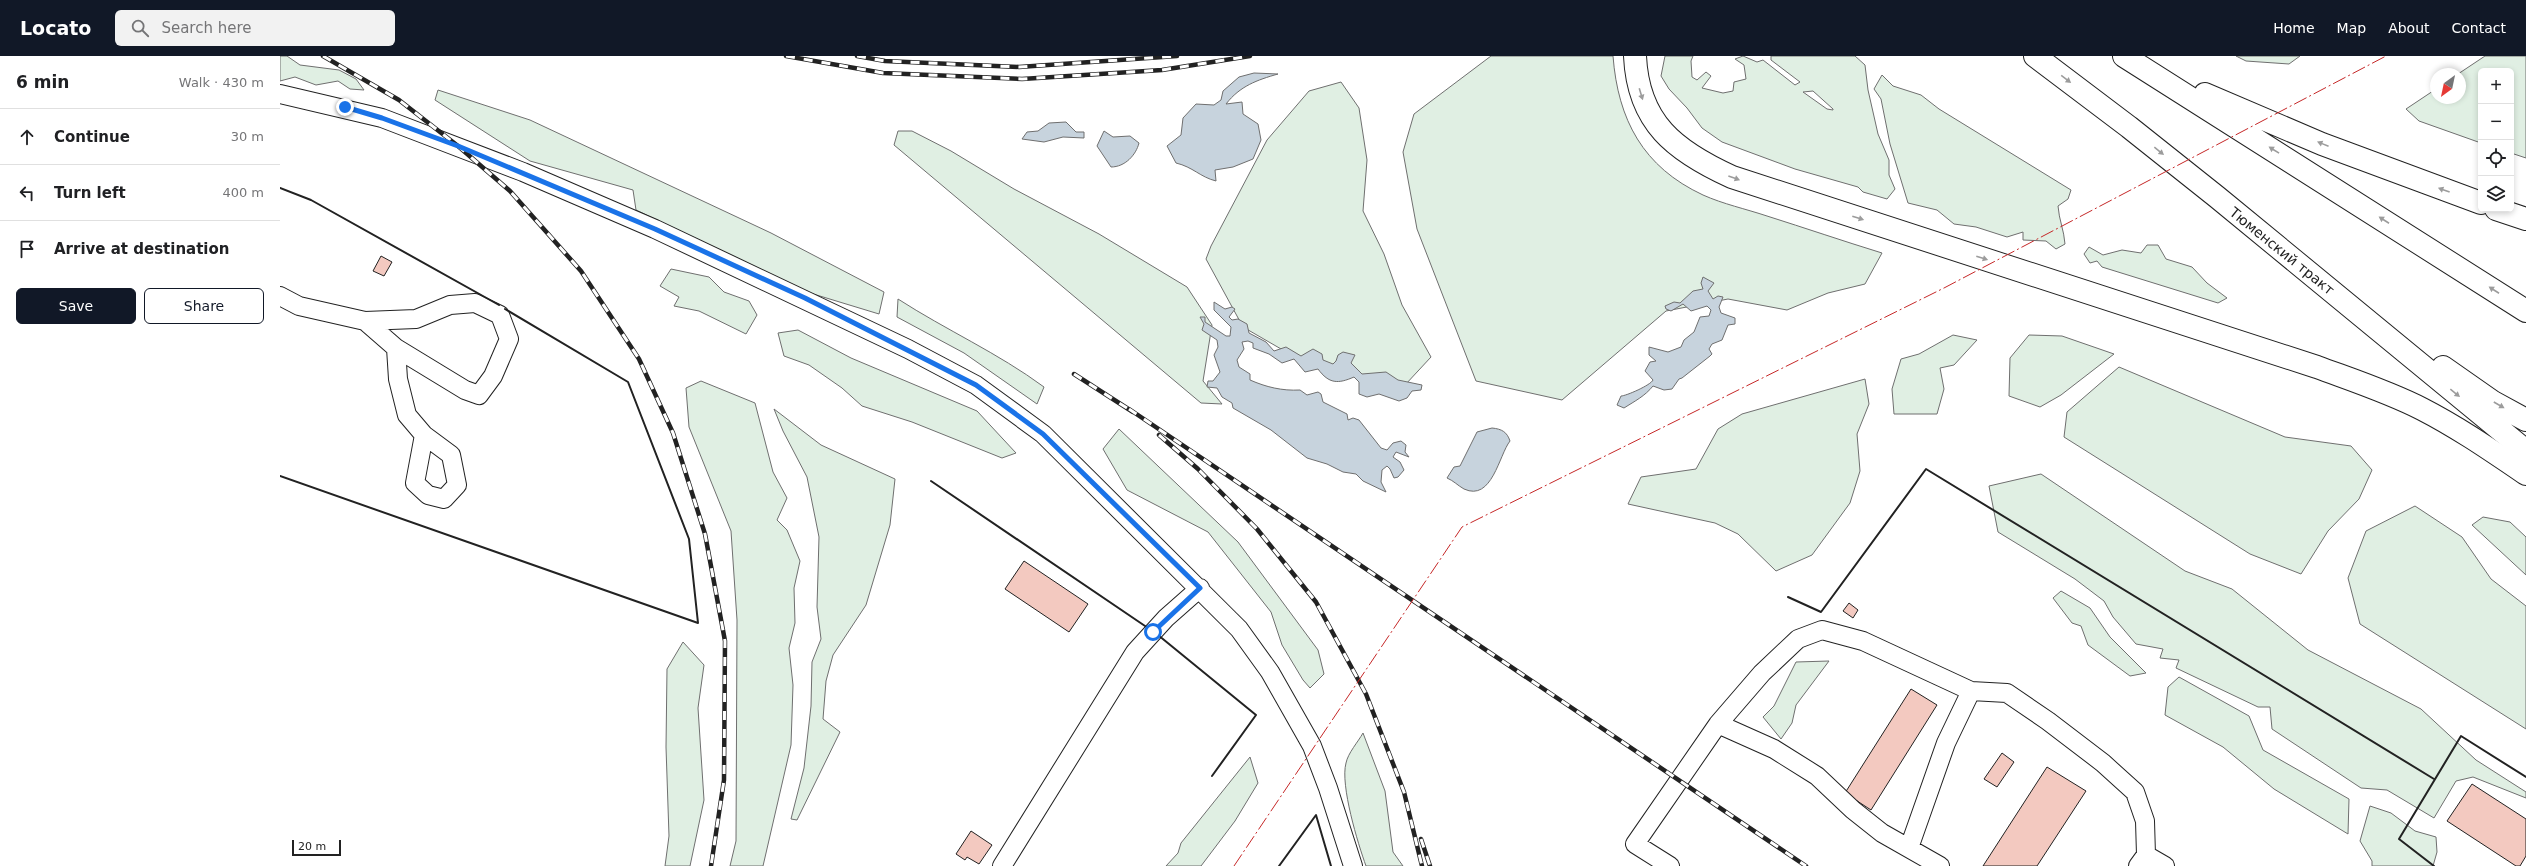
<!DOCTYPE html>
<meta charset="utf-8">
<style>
body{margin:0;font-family:"DejaVu Sans",sans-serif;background:#f2f2f2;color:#202124}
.controls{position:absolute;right:12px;top:12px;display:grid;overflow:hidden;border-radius:6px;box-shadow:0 2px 6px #0003}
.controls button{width:36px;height:36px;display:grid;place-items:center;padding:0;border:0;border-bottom:1px solid #e0e0e0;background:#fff;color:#202124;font:20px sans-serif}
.compass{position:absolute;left:2150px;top:12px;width:36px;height:36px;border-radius:50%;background:#fff;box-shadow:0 2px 6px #0003;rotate:213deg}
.scale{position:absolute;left:12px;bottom:10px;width:49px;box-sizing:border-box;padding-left:4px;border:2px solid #222;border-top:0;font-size:11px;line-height:14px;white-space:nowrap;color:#222;-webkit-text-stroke:3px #fff;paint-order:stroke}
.stop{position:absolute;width:12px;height:12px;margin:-9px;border:3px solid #1a73e8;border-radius:50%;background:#fff}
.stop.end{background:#1a73e8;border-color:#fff;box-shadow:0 1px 4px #0008}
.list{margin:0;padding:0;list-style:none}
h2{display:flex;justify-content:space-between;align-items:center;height:52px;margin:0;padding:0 16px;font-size:17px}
h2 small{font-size:13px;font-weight:400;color:#757577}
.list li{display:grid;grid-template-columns:26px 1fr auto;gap:12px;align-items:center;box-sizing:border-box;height:56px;padding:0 16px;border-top:1px solid #e0e0e0}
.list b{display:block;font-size:15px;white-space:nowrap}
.list em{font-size:13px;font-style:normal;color:#757577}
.actions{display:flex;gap:8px;padding:12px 16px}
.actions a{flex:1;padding:9px 0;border:1px solid #111827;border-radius:6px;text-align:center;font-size:14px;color:#111827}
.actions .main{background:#111827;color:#fff}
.icon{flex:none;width:22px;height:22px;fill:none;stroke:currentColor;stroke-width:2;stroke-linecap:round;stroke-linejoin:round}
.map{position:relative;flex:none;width:2246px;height:810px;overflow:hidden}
header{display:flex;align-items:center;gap:24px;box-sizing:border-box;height:56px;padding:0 20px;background:#111827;color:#fff}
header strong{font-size:19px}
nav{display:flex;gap:22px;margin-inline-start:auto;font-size:14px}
.search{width:280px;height:36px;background:#f2f2f2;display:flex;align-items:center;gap:10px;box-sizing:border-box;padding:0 14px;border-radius:6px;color:#757577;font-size:15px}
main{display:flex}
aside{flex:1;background:#fff}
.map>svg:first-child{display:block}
</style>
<header>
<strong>Locato</strong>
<div class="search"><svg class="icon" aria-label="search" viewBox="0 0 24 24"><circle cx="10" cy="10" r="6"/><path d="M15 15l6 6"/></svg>Search here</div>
<nav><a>Home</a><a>Map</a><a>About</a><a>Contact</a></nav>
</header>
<main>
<aside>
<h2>6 min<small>Walk · 430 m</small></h2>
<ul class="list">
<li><svg class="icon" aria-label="ahead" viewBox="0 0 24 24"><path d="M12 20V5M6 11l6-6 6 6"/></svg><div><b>Continue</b></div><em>30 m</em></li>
<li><svg class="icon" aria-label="left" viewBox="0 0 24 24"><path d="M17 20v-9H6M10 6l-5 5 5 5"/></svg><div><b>Turn left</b></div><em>400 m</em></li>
<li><svg class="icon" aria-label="arrive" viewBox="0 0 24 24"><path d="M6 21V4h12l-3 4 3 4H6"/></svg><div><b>Arrive at destination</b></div></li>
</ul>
<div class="actions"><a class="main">Save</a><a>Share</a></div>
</aside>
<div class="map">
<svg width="2246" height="810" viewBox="0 0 2246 810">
<rect width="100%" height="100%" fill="#fff"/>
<!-- green -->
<path fill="#e0efe3" stroke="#6f6f6f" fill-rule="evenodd" d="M0,0H7L20,9L59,14L76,23L84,34L70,33L58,25L36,29L15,21L0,25Z
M1211,0H1333C1338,64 1363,111 1423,139C1443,148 1466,153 1487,160C1525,172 1563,185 1602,197L1585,228L1548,237L1507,254L1448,243L1386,255L1282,344L1196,325L1137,173L1123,96L1134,58Z
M1385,0H1413L1411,5L1412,21L1417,24L1426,16L1431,20L1422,32L1443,37L1453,35L1454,26L1466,23L1464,9L1455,3L1463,0L1477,6L1483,4L1515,29L1520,26L1491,4V0H1575L1585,9L1588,34L1598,78L1609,104V119L1615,133L1607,143L1583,136L1578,131L1515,113L1442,86L1422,72L1407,52L1389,33L1381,20ZM1533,35L1553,53V54L1547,53L1523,36Z
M1956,0H2020L2009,8L1966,5Z
M2205,0H2246V102L2231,97V15H2201V87L2139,65L2126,53L2156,33V42H2180V18H2178Z
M1602,19L1613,30L1641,39L1659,53L1791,134L1788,143L1778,150C1779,164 1784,174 1785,188L1776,193L1766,185L1743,184V176L1727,181L1696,171L1674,168L1657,154L1628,147L1610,88L1601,43L1594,33Z
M1061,26L1079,52L1087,104L1083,155L1104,198L1122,249L1151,301L1125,329L1060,317L1008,297L963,271L926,203L931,190L987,84L1029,35Z
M158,34L250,64L491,177L604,236L599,258L530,237L356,154L353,134L250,105L155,44Z
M618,75H632L671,95L734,133L819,178L907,231L932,269L923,325L942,348L921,347L614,89Z
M1867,189H1878L1886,203L1912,211L1927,227L1947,242L1938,247L1822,211L1817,205L1810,207L1804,198L1809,191L1823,199L1842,194L1861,197Z
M391,213L429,221L444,236L469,245L477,259L466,278L419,255L394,250L399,241L380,230Z
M618,243C666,274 718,297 764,331L757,348L684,297L617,261Z
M518,274L571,302L697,355L736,397L722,402L632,366L582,350L562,332L529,309L504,300L498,277Z
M1673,279L1697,284L1674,309L1660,312L1664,333L1657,358H1614L1612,333L1621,303L1639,298Z
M1749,279L1782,280L1834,298L1781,339L1760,351L1729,340L1730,302Z
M1839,311L2005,381L2071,390L2092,414L2079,443L2048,475L2021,518L1970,498L1784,381L1787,356Z
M1585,323L1589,348L1577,378L1580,415L1570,447L1532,499L1496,515L1458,478L1435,467L1348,448L1361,421L1416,413L1438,373L1462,358Z
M421,325L475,347L493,416L507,442L497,464L507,474L520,505L514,532L515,567L509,592L513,629L511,689L483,810H450L456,785L457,564L451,475L409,371L406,332Z
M494,353L541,389L615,423L610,469L586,549L553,599L546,625L543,663L560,676L517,764L511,763L524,712L531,650L532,606L541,583L537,551L539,481L527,421L503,375Z
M839,373L958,486L1038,594L1044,618L1030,632L1023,624L1002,589L991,556L928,476L847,434L823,393Z
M1761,418L1905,515L1952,533L2028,594L2141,653L2196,704L2246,736V742L2193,721L2176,725L2154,762L2107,734L2081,732L1992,673L1990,651H1978L1896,612L1899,604L1880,602L1883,593L1856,588L1833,561L1824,545L1795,523L1718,476L1709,430Z
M2135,450L2182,481L2211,523L2246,550V673L2080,568L2068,522L2086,475Z
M2203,461L2230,466L2246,481V519L2192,469Z
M1781,535L1810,552L1830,581L1866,617L1850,620L1808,589L1801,570L1792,567L1773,542Z
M403,586L424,609L418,652L424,744L410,810H385L389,780L386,691L387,613Z
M1549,605L1516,649L1512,667L1501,683L1483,661L1494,650L1516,606Z
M1899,621L1969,660L1983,694L2069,743L2068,778L1994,733L1943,691L1885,659L1888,631Z
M1083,677L1105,735L1113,796L1123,810H1086C1078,788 1060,729 1066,707C1068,697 1078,686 1083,677Z
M970,701L978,727L955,765L921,810H886L898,797L901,787Z
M2090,750L2111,757L2135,775L2156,781L2157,796L2153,810H2092V805L2080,785Z"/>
<!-- water -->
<path fill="#c7d3dd" stroke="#6f6f6f" d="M974,17L998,18C977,24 960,30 946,48L962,46L963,58L978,68L981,84L973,103L953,111L935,114L936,125C920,121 913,111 896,107L887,90L901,79L903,62L916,48L934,49L941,44L943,35L959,21Z
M786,66L796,76H804V82L783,81L764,86L742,83L747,76L758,75L769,67Z
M824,75L833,81L850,80L859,87C856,99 845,111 831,111L817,90Z
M1423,221L1434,227L1428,235L1433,243L1438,240L1443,241L1439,251L1441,257L1455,262V268L1448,269L1442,284L1432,288L1429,293L1432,298L1430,300L1402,322L1399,323L1392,333L1384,334L1373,330C1365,340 1355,345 1344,352L1337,349L1341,340C1346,340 1371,329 1373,324L1365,315L1370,306L1376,305L1369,299V291L1388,296L1401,291L1404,284L1414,276L1420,261L1429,260L1431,254L1427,250L1411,255L1403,248L1391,255L1386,253L1385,250L1394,246L1400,247L1413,235L1423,233L1421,227Z
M934,246L945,253L952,251L955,253L949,261L952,264L958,263L967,268L969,277L986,286L994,295L1006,291L1021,300L1033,293L1042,298L1043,304L1053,308L1056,305L1058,299L1063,296L1075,299L1071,307L1082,318L1106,316L1118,324L1142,329L1141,334L1132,335L1127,342L1119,345L1099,338L1087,341L1079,338V326L1074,321C1058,328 1049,328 1038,313L1025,316L1014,303L1002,307L989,298L973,292V287L968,285L962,286L964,293L957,304L959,311L970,318V324C986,331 1002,335 1020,334L1027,339L1038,336L1041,338L1043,346L1067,358L1068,364L1073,362L1079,364L1101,392L1107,394L1113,387L1121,385L1126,389L1125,396L1129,401L1116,396L1113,401L1120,406L1124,414L1118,421L1114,422L1110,413L1107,410L1102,414L1101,426L1106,436L1083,425L1076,418L1063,416L1047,408L1027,402L991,374L953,352L952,347L942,341L937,332L927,331L928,325H933L940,316L934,299L938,291L937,284L922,274L924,268L920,261H925V266L946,280H950L951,271L934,254Z
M1212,372C1222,373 1227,376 1230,385C1219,399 1212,446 1184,433C1177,429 1174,425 1167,422L1174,411L1180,410L1197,376Z"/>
<!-- building -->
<path fill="#f3c9c0" stroke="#222" d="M101,200L112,206L104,220L93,215Z
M744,505L808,548L789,576L725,533Z
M1569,547L1578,554L1573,562L1563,555Z
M1631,633L1657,649L1591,754L1565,737Z
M1722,697L1734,706L1717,731L1704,723Z
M1767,711L1806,735L1757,810H1703Z
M2192,728L2246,763V800L2240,810H2236L2167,765Z
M691,775L712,789L699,808L687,801L685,804L676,798Z"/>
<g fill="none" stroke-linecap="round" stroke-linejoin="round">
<defs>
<path id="minor" d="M0,38L102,62L243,116L375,173L628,293L696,329L763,378L959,573L990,616L1032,690L1048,732L1073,810
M0,240L19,250L85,265L136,263L170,249L195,247L220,259L229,283L213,320L199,339L185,334L116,292L85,265
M116,292L118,323L127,359L144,379L135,427L148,439L164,443L177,429L171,399L144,379
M1438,668L1494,693L1537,720L1573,754L1602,777L1660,810
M1629,792L1666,687L1691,635
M1866,799L1885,810
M722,810L855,596L886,562L920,532
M1390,810L1355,788L1438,668L1482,617L1518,583L1542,574L1583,585L1691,635L1727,637L1768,665L1823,707L1855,736L1865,765L1866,799L1858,810"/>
<path id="major" d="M1755,0L1849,71L1937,141L2246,395
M1844,0L2246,255
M1925,38L2042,88L2201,147
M2216,153L2246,163
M2163,311L2213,346L2246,364"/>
<path id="highway" d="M1355,0C1358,67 1395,95 1452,121L2037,311C2072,324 2109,336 2142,353C2179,372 2212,395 2246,418"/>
</defs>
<!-- minor casing -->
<use href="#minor" stroke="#222" stroke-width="20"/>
<!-- major casing -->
<use href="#major" stroke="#222" stroke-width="24"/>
<!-- highway casing -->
<use href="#highway" stroke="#222" stroke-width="24"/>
<!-- minor -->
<use href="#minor" stroke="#fff" stroke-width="18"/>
<!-- major -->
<use href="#major" stroke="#fff" stroke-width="22"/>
<!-- highway -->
<use href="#highway" stroke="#fff" stroke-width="22"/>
<defs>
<path id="rail" d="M43,0L119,44L178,90L230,135L301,215L359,303L393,377L425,478L445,585L444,724L431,810
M506,0L603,17L742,23L882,14L970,0
M577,0L605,5L739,11L897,0
M794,318L853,356
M849,353L1526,810
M879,379L918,413L977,473L1036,546L1086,638L1124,736L1142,810
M1141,783L1150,810"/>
</defs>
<!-- rail casing -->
<use href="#rail" stroke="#222" stroke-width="4.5"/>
<!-- rail -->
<use href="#rail" stroke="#fff" stroke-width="3" stroke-dasharray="9" stroke-linecap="butt"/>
<!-- wall -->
<path stroke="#222" stroke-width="2" d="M0,132L31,144L219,249
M0,420L418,567L409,483L348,326L225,253
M651,425L868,572
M1508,541L1541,556L1646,413L2154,723
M878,579L976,659L932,720
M999,810L1036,759L1051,810
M2154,810L2119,783L2181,680L2246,721"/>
<!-- power -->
<path stroke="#c62828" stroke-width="1" stroke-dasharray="14 3 2 3" stroke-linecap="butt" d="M954,810L1182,471L1664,232L2106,0"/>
</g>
<!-- one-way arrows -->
<defs><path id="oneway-solid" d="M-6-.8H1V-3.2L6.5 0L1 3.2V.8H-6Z"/></defs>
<g fill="#9c9c9c">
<use href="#oneway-solid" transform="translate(1786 23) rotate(37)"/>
<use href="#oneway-solid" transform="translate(1361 38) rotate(73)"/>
<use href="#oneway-solid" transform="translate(2043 88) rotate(-158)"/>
<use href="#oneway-solid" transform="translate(1994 94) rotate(-148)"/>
<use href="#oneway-solid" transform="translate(1879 95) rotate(39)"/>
<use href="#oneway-solid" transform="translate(1454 122) rotate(20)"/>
<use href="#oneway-solid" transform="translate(2164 134) rotate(-160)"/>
<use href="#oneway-solid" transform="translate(1578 162) rotate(18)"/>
<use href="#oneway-solid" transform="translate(2104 164) rotate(-147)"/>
<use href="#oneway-solid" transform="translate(1702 202) rotate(18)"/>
<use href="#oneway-solid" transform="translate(2214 234) rotate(-147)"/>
<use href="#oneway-solid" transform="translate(2175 337) rotate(39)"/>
<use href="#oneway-solid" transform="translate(2219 349) rotate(30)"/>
</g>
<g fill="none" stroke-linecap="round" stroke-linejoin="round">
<!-- route -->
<path stroke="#1a73e8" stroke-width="5" d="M65,51L102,62L178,90L375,173L525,242L696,329L763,378L920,532L873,576"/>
</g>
<g text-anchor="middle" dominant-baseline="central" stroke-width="3" stroke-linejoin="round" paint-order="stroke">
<!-- street labels -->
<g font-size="14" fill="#222" stroke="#fff">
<text transform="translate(2002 195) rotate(39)">Тюменский тракт</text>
</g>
</g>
</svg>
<div class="controls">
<button>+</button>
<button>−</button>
<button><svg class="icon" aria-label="locate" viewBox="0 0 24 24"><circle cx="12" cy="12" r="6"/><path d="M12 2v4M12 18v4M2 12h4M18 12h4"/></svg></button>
<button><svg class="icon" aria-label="layers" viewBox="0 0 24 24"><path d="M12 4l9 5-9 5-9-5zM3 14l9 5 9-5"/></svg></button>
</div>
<svg class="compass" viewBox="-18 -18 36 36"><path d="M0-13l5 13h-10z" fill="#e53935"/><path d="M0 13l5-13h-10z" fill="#757577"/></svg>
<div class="scale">20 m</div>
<div class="stop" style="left:873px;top:576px"></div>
<div class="stop end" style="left:65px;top:51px"></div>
</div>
</main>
